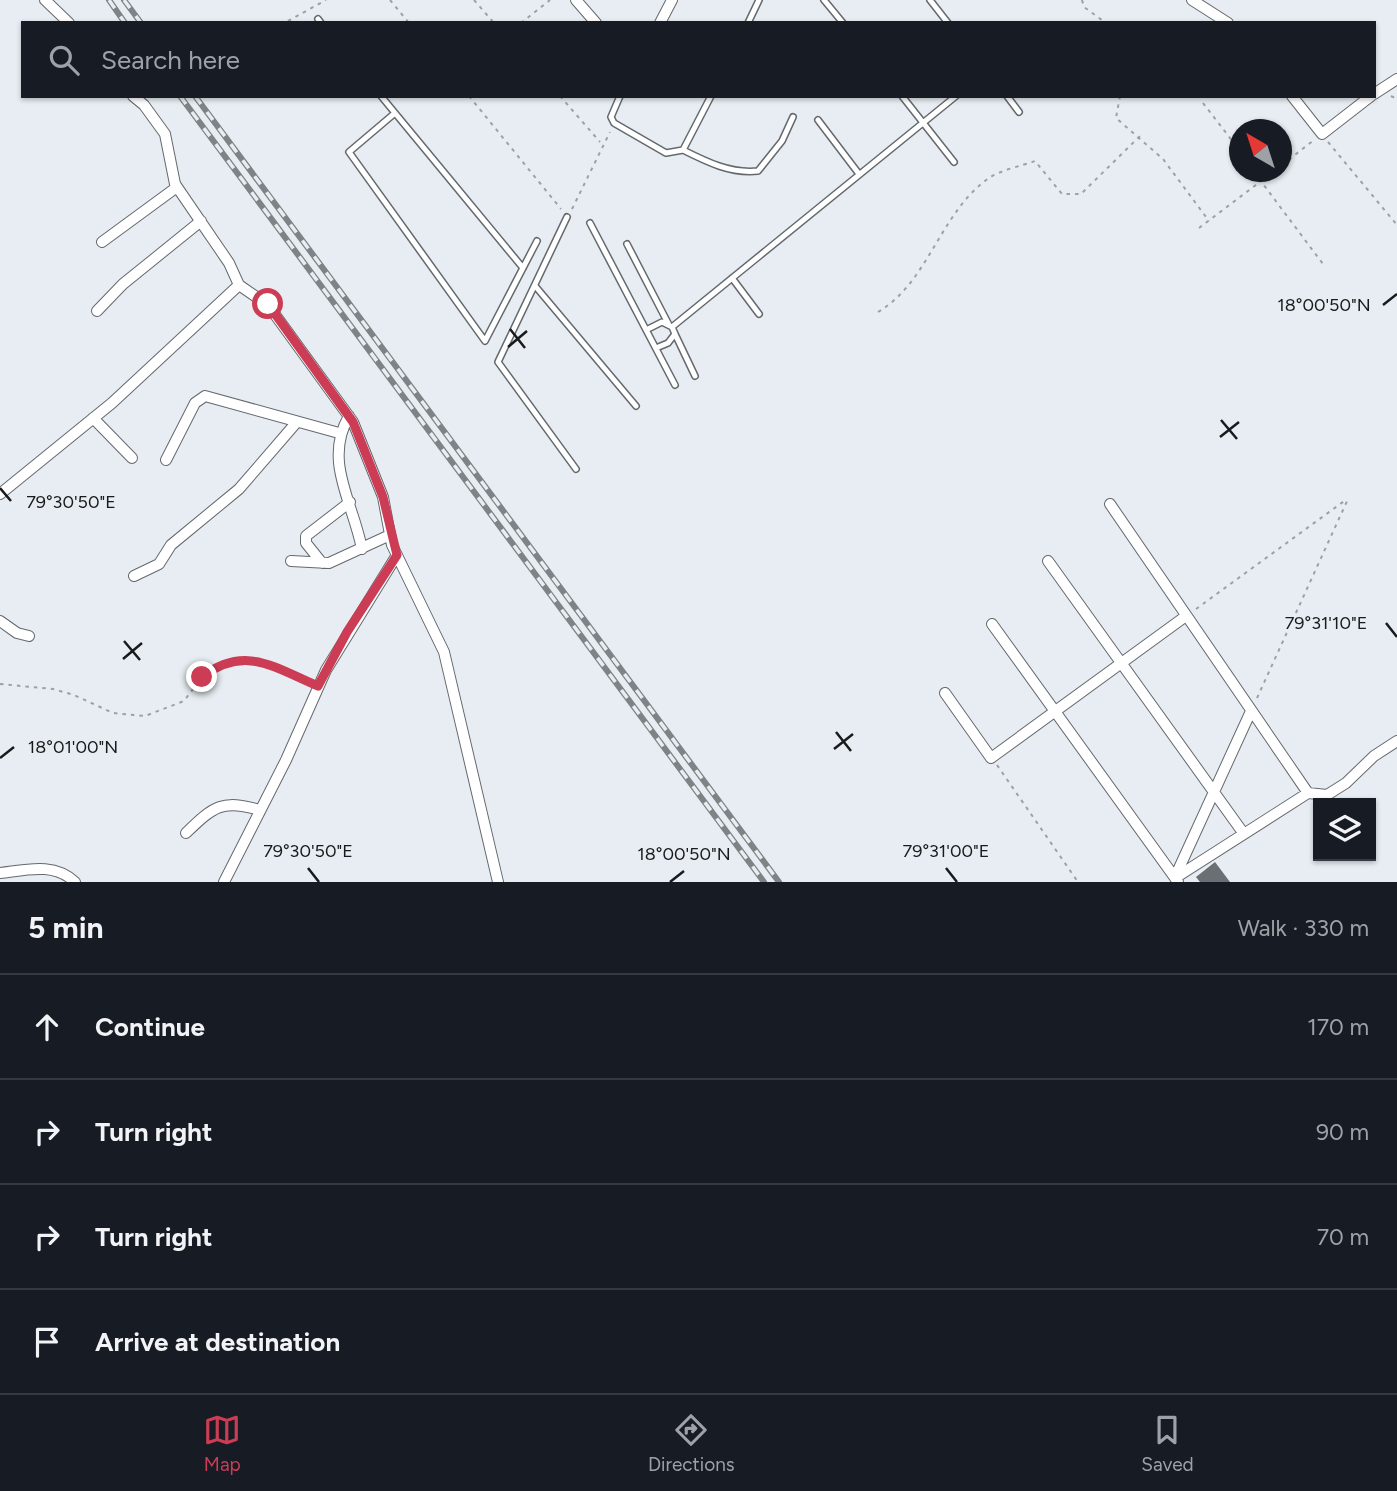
<!DOCTYPE html>
<meta charset="utf-8">
<style>
body{margin:0;font-family:Figtree,sans-serif;background:#242831;color:#f1f3f6}
.controls{position:absolute;right:21px;bottom:21px;display:grid;overflow:hidden;border-radius:0px;box-shadow:0 2px 5px #0004}
.controls button{width:63px;height:63px;display:grid;place-items:center;padding:0;border:0;border-bottom:2px solid #363941;background:#171b24;color:#f1f3f6;font:35px sans-serif}
.compass{position:absolute;left:1229px;top:119px;width:63px;height:63px;border-radius:50%;background:#171b24;box-shadow:0 2px 5px #0004;rotate:321deg}
.stop{position:absolute;width:21px;height:21px;margin:-16px;border:5px solid #cc3c54;border-radius:50%;background:#fff}
.stop.end{background:#cc3c54;border-color:#fff;box-shadow:0 2px 7px #0008}
.list{margin:0;padding:0;list-style:none}
h2{display:flex;justify-content:space-between;align-items:center;height:91px;margin:0;padding:0 28px;font-size:30px}
h2 small{font-size:23px;font-weight:400;color:#9ea1a6}
.list li{display:grid;grid-template-columns:46px 1fr auto;gap:21px;align-items:center;box-sizing:border-box;height:105px;padding:0 28px;border-top:2px solid #363941}
.list b{display:block;font-size:26px;white-space:nowrap}
.list em{font-size:23px;font-style:normal;color:#9ea1a6}
.icon{flex:none;width:38px;height:38px;fill:none;stroke:currentColor;stroke-width:2;stroke-linecap:round;stroke-linejoin:round}
.map{position:relative;flex:none;width:1397px;height:882px;overflow:hidden}
.search{position:absolute;background:#171b24;box-shadow:0 2px 5px #0004;left:21px;right:21px;top:21px;height:77px;display:flex;align-items:center;gap:18px;box-sizing:border-box;padding:0 24px;border-radius:0px;color:#9ea1a6;font-size:26px}
.sheet{height:511px;background:#171b24}
nav{display:flex;justify-content:space-around;align-items:center;box-sizing:border-box;height:98px;border-top:2px solid #363941;background:#171b24;font-size:19px;color:#9ea1a6}
nav a{display:grid;justify-items:center;gap:4px}
nav .on{color:#cc3c54}
.map>svg:first-child{display:block}
</style>
<div class="map">
<svg width="1397" height="882" viewBox="0 0 1397 882">
<rect width="100%" height="100%" fill="#e7edf2"/>
<!-- building -->
<path fill="#6a6f74" d="M1215,862L1230,882H1200L1196,877Z"/>
<g fill="none" stroke-linecap="round" stroke-linejoin="round">
<defs>
<path id="service" d="M824,0L843,23
M930,0L948,23
M318,19L321,23
M748,23L759,0
M381,96L395,113
M620,96L611,117L614,123L666,153L683,150L711,96
M902,96L954,162
M1007,96L1019,112
M818,120L859,174
M683,150C707,162 731,174 758,171L782,141L793,117
M567,217L498,362L576,469
M590,223L675,385
M627,244L669,325
M523,268L395,113L349,152L485,341L537,241
M732,278L759,314
M536,287L636,406
M672,327L956,96
M646,330L662,322L672,327L675,334L668,343L656,348
M675,334L695,376"/>
<path id="minor" d="M45,0L69,23
M576,0L596,23
M1192,0L1228,23
M660,23L672,0
M1374,94L1397,79
M133,96L144,105L165,134L175,184L229,263L239,285L268,305L353,422L383,497L392,545L444,652L498,882
M1292,96L1322,134L1371,96
M102,242L177,187
M97,311L123,284L201,221
M349,416C323,461 353,502 362,549
M93,418L132,458
M166,460L195,403L205,396L339,433
M0,494L112,403L239,285
M1110,504L1308,793
M291,561L329,563L390,535
M1048,561L1244,834
M322,563L306,543V536L350,502
M134,576L159,564L171,545L239,489L296,423
M0,621L17,633L29,636
M992,624L1178,882
M945,693L991,758L1186,616
M186,833C214,806 222,799 260,810
M0,873C26,870 54,862 75,882
M1175,877L1251,711
M1175,878L1308,793L1327,795L1346,783L1374,756L1397,741
M224,882L286,760L326,670L397,555"/>
</defs>
<!-- service casing -->
<use href="#service" stroke="#64696e" stroke-width="8"/>
<!-- minor casing -->
<use href="#minor" stroke="#64696e" stroke-width="12"/>
<!-- path -->
<path stroke="#9da1a5" stroke-width="2" stroke-dasharray="3.5 5" stroke-linecap="butt" d="M390,0L409,23
M474,0L494,23
M1082,0L1084,7L1106,23
M288,21L326,0
M521,23L550,0
M469,96L561,209
M560,96L600,142
M1120,96L1116,118L1163,159L1209,221
M1391,96L1397,99
M1203,103L1240,151
M1328,142L1397,225
M1282,165L1314,140
M1254,172L1323,264
M572,209L610,132
M1199,228L1273,172
M878,312C929,282 940,212 989,178C1001,170 1021,166 1035,161L1062,194H1081L1140,136
M1196,609L1347,499
M0,684L53,689L74,695L113,713L145,716L184,701L202,677L234,659L267,663L308,682
M1257,698L1348,499
M997,765L1078,882"/>
<!-- service -->
<use href="#service" stroke="#fff" stroke-width="5"/>
<!-- minor -->
<use href="#minor" stroke="#fff" stroke-width="10"/>
<defs>
<path id="rail" d="M109,0L125,23
M124,0L141,23
M180,96L764,882
M195,96L779,882"/>
</defs>
<!-- rail casing -->
<use href="#rail" stroke="#7f8386" stroke-width="6"/>
<!-- rail -->
<use href="#rail" stroke="#e7edf2" stroke-width="3.5" stroke-dasharray="10" stroke-linecap="butt"/>
</g>
<g fill="none" stroke-linecap="round" stroke-linejoin="round">
<!-- route -->
<path stroke="#cc3c54" stroke-width="9" d="M202,677C245,644 275,668 318,686L347,632L397,555L383,497L353,422L268,304"/>
</g>
<!-- ticks -->
<path fill="none" stroke="#181a1b" stroke-width="2.5" d="M1383,305L1397,294M510,329L525,348M508,347L527,331M1221,420L1237,439M1220,437L1239,422M0,488L11,501M1386,623L1397,637M124,641L140,660M123,659L142,643M836,732L851,751M834,749L853,734M0,758L14,747M308,868L319,882M946,868L957,882M670,882L684,871"/>
<g font-size="18" text-anchor="middle" fill="#181a1b" stroke="#e7edf2" stroke-width="6" stroke-linejoin="round" paint-order="stroke">
<text x="1324" y="311">18°00'50"N</text>
<text x="71" y="508">79°30'50"E</text>
<text x="1326" y="629">79°31'10"E</text>
<text x="73" y="753">18°01'00"N</text>
<text x="308" y="857">79°30'50"E</text>
<text x="946" y="857">79°31'00"E</text>
<text x="684" y="860">18°00'50"N</text>
</g>
</svg>
<div class="controls">
<button><svg class="icon" aria-label="layers" viewBox="0 0 24 24"><path d="M12 4l9 5-9 5-9-5zM3 14l9 5 9-5"/></svg></button>
</div>
<svg class="compass" viewBox="-18 -18 36 36"><path d="M0-13l5 13h-10z" fill="#e53935"/><path d="M0 13l5-13h-10z" fill="#9ea1a6"/></svg>
<div class="stop" style="left:268px;top:304px"></div>
<div class="stop end" style="left:202px;top:677px"></div>
<div class="search"><svg class="icon" aria-label="search" viewBox="0 0 24 24"><circle cx="10" cy="10" r="6"/><path d="M15 15l6 6"/></svg>Search here</div>
</div>
<section class="sheet">
<h2>5 min<small>Walk · 330 m</small></h2>
<ul class="list">
<li><svg class="icon" aria-label="ahead" viewBox="0 0 24 24"><path d="M12 20V5M6 11l6-6 6 6"/></svg><div><b>Continue</b></div><em>170 m</em></li>
<li><svg class="icon" aria-label="right" viewBox="0 0 24 24"><path d="M7 20v-9h11M14 6l5 5-5 5"/></svg><div><b>Turn right</b></div><em>90 m</em></li>
<li><svg class="icon" aria-label="right" viewBox="0 0 24 24"><path d="M7 20v-9h11M14 6l5 5-5 5"/></svg><div><b>Turn right</b></div><em>70 m</em></li>
<li><svg class="icon" aria-label="arrive" viewBox="0 0 24 24"><path d="M6 21V4h12l-3 4 3 4H6"/></svg><div><b>Arrive at destination</b></div></li>
</ul>
</section>
<nav>
<a class="on"><svg class="icon" aria-label="map" viewBox="0 0 24 24"><path d="M3 6l6-2 6 2 6-2v14l-6 2-6-2-6 2zM9 4v14M15 6v14"/></svg>Map</a>
<a><svg class="icon" aria-label="directions" viewBox="0 0 24 24"><path d="M12 3l9 9-9 9-9-9zM9 14v-3h6M13 9l2 2-2 2"/></svg>Directions</a>
<a><svg class="icon" aria-label="saved" viewBox="0 0 24 24"><path d="M7 4h10v16l-5-4-5 4z"/></svg>Saved</a>
</nav>
